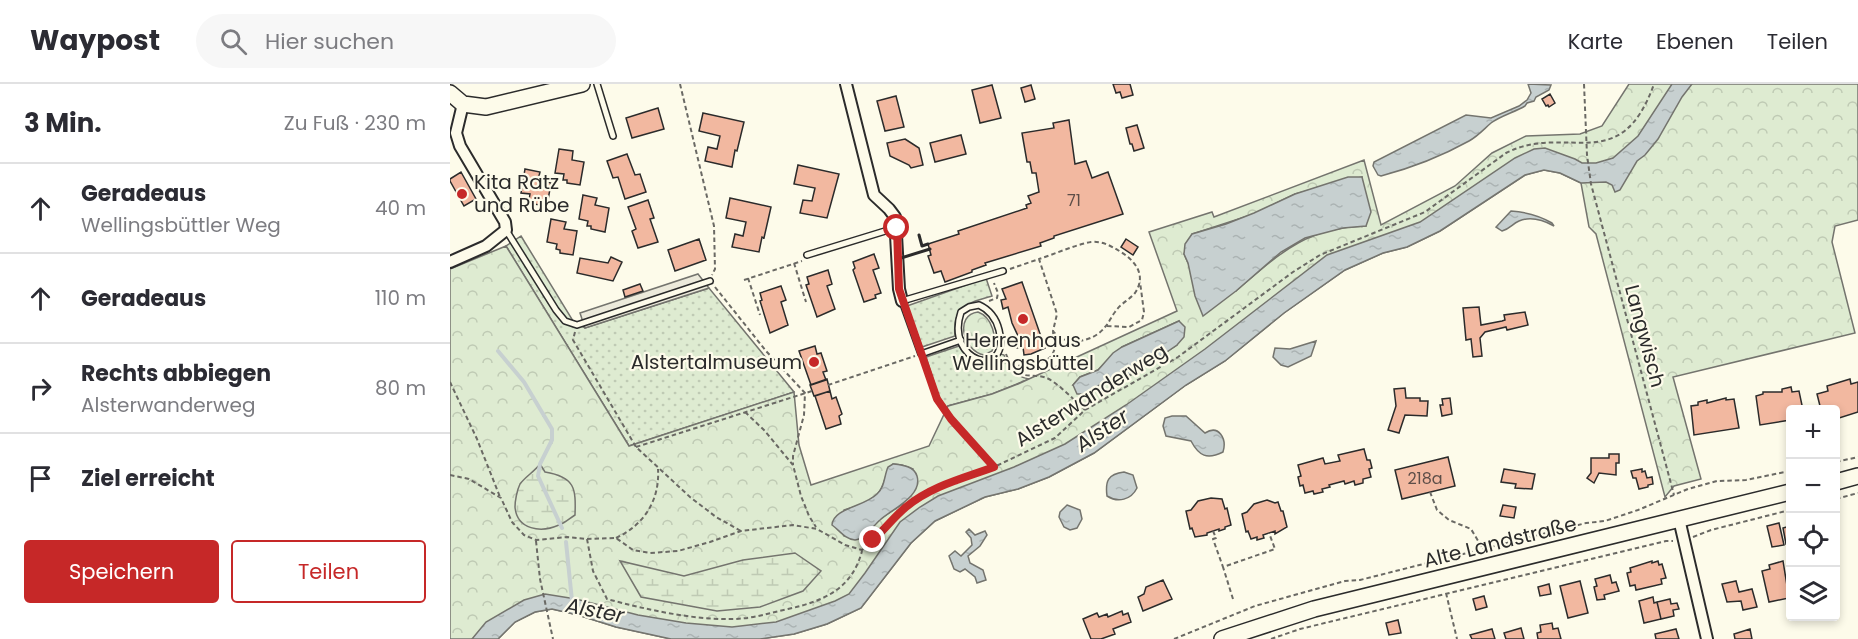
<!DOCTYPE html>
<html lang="de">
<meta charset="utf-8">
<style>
body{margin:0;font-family:Poppins,sans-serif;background:#f7f7f7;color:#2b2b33}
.controls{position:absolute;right:18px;bottom:18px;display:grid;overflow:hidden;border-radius:6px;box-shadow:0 3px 9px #0003}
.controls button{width:54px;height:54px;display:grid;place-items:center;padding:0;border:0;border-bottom:2px solid #e1e1e2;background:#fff;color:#2b2b33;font:30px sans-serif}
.stop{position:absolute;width:18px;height:18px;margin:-14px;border:4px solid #c62828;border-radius:50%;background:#fff}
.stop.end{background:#c62828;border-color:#fff;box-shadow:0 2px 6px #0008}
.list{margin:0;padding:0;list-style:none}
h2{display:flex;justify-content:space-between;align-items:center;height:78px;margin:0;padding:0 24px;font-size:26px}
h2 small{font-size:20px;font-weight:400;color:#7c7c81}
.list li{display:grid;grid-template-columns:39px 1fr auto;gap:18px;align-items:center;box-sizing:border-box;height:90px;padding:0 24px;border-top:2px solid #e1e1e2}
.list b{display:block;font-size:22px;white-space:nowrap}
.list p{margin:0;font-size:20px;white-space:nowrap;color:#7c7c81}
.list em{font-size:20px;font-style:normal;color:#7c7c81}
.actions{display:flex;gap:12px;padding:18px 24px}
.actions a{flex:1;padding:14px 0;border:2px solid #c62828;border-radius:6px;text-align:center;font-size:21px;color:#c62828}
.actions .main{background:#c62828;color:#fff}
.icon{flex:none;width:33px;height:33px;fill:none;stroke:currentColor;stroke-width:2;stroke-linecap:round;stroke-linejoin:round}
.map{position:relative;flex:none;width:1408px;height:555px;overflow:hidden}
header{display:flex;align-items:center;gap:36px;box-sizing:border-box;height:84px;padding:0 30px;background:#fff;border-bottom:2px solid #e1e1e2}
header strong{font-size:28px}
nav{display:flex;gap:33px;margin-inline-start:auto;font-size:21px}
.search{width:420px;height:54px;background:#f7f7f7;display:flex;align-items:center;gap:15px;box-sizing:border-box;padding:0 21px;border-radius:33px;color:#7c7c81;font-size:22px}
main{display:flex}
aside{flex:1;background:#fff}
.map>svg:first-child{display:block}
</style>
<header>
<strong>Waypost</strong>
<div class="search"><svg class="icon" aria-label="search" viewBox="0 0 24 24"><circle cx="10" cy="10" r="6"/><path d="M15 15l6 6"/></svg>Hier suchen</div>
<nav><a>Karte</a><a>Ebenen</a><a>Teilen</a></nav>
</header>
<main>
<aside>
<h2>3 Min.<small>Zu Fuß · 230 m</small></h2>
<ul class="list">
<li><svg class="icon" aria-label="ahead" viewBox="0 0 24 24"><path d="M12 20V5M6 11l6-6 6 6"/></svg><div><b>Geradeaus</b><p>Wellingsbüttler Weg</p></div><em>40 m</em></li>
<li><svg class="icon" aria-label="ahead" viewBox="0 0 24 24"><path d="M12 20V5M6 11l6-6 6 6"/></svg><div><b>Geradeaus</b></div><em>110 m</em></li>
<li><svg class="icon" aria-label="right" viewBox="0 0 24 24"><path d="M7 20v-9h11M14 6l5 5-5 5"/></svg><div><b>Rechts abbiegen</b><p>Alsterwanderweg</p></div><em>80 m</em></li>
<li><svg class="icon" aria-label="arrive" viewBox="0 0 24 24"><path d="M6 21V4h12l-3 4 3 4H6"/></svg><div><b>Ziel erreicht</b></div></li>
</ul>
<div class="actions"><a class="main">Speichern</a><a>Teilen</a></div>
</aside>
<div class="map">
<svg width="1408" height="555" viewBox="0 0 1408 555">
<defs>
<pattern id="grass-dots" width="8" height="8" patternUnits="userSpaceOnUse" patternTransform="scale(1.5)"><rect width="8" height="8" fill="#deebd1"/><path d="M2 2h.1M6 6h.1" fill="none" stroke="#bfcab4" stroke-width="1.8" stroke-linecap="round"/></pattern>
<pattern id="forest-crowns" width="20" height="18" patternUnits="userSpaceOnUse" patternTransform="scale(1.5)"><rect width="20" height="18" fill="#deebd1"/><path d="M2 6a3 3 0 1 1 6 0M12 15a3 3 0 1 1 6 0" fill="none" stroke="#bfcab4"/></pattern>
<pattern id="wetland-marsh" width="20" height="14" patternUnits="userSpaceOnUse" patternTransform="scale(1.5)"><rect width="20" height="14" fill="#deebd1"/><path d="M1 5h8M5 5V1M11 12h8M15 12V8" fill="none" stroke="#bfcab4"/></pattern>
<pattern id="water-ripples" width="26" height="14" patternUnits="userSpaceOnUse" patternTransform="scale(1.5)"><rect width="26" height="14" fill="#c7d0d0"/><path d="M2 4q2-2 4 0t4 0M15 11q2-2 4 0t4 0" fill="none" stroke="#abb3b3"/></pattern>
</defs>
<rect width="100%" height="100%" fill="#fdfbea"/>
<!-- grass -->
<path fill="url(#grass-dots)" stroke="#74746e" stroke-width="1.5" d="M71,152L123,237L135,244L259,204L344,308L179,362L56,162Z
M536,194L542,212C518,219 502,222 505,252L472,263L457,222Z
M509,262C517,274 523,279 538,280L551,270L554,271C559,284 564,292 579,295L542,310L498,322L496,324L488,311L476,273Z"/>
<!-- forest -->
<path fill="url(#forest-crowns)" stroke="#74746e" stroke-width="1.5" fill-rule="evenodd" d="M1179,0H1408V136L1385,142L1382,158L1405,249L1223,293L1251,395L1224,402L1215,413L1146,150L1139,143L1131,99L1110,89L1094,86L1075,91L990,147L957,163L933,169L895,186L834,229L775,277L736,301L644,369L599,393L568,405L535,413L485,437L461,459L411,524L377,540L344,550L310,555H221L166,543L128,531L102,525L85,528L65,538L48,555H0V185L56,162L179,362L344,308L349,361L361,401L479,362L498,322L542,310L568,300L727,227L699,148L762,128L764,133L914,76L931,141L1005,102L1042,69L1076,52L1130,50L1152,42ZM912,93L916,142C856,143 829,170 786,207L738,179L734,170L742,150L804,130L845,110ZM729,237L727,261L681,291L661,299L647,302L623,301L630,293L648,286L672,263ZM443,380L452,381L463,385L453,420L431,434L415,451L394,452L391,447L394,426C408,422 428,416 433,401C437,389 435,391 443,380Z
M528,228C542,233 548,254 542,267L534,271C513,267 504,231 528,228Z"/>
<!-- wetland -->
<path fill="url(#wetland-marsh)" stroke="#74746e" stroke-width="1.5" d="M90,380L95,388C125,393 126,404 125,431C120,434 115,439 109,441C91,449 67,446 65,423C65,417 67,406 70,400C75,393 85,387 90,380Z
M345,469L371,487L353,507L310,523L267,527L191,513L170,477L234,492L293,476Z"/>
<!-- parking -->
<path fill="#eceadb" stroke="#74746e" stroke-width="1.5" d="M248,190L259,204L135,244L130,229Z"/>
<!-- water -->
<path fill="url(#water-ripples)" stroke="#74746e" stroke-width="1.5" d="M1078,0L1101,1L1099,6L1086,13L1084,17L1077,19L1075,22C1065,28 1050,32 1041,39C1034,45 1028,52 1019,57C992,72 961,84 931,92L928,91L923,82L924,78L1016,31L1041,34L1069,22L1077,16L1081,9Z
M1222,0H1242L1232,13L1208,55L1195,71L1187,77L1170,106L1165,108L1162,101L1156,98L1131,99L1110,89L1094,86L1075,91L990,147L957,163L933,169L895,186L834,229L775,277L736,301L644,369L599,393L568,405L535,413L485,437L461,459L411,524L377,540L344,550L310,555H221L166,543L128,531L102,525L85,528L65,538L48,555H22L36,538L74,516L95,510L126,515L188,531L236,539L282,543L326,538L385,517L399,510L415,489L450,438L470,423L488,412L564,383L615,360L676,321L755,265L877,171L970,138L1065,74L1084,65L1095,64L1125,75L1132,79H1146L1163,74L1188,52Z
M898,93H912L921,128L916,142L893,144L855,154L831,168L786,207L753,232L745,212L738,179L734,170L735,160L742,150L776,140L804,129L845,110Z
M1061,127C1075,128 1090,132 1102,139L1104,142C1093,136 1081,132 1069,137C1062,140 1060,145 1052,147L1046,143Z
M729,237L735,243L734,253L727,261L702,278L672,295L651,300L636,310H627L623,301L630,293L648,286L663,269L672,263Z
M866,257L861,272L838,283L831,281L823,273L825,264L840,265Z
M722,332H736L755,349C769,340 777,355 773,368C757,376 749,372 741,357L716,352L713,342L715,334Z
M443,380C452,381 464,382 467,392C473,412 442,425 430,436C423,442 415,455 405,456C396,456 389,446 382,441C383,424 414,423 427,410C435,403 434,392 438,383Z
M674,388L683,391L687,404C681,416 668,419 657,412C655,397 658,390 674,388Z
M617,421L630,426L632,435L627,444L620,446L614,443L609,433L610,428Z
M519,445L525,451L535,447L537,451L530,462L518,472L520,479L533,486L536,496L527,499L525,493L515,485L510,488L504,485L499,472L505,467L511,472L522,461L521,454L516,448Z"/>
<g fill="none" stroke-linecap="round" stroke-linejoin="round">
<!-- stream -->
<path stroke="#c7d0d0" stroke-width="4" d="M48,267L74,298L102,345V356L90,380L88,392L112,444
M116,458L122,517"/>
</g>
<!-- building -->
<path fill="#f2b8a0" stroke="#2b2b2b" stroke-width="1.5" d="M663,0H680L683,11L672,14L670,8L666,9Z
M542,1L551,34L530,39L522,6Z
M581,1L585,15L575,18L571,4Z
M1100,10L1105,19L1099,23L1098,21L1096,22L1092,15Z
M446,12L454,43L435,47L427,17Z
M208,24L214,45L182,54L176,34Z
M253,29L294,38L287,67L285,66L282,83L255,77L258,63L267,65L270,52L249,47Z
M619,36L625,80L636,77L642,94L658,88L673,130L604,152V154L590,159L591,162L535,179L536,181L522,186V188L495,198L491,187L484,189L478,172L481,171L478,160L509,150L508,147L577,124L576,121L581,119L578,112L589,108L586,89H582L580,78H577L572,49L604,44L603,39Z
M687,41L694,64L684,67L682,60H680L676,44Z
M511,51L516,70L485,78L480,59Z
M455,55L469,64L473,81L461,84L459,81L440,72L437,59Z
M109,65L123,67L122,76L134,78L130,101L117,99V96H113L114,90L105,89Z
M177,70L185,91L190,90L196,108L175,115L168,93L163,94L157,77Z
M348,81L389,90L377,134L350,129L353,116L362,117L365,104L344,100Z
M75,85L90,88L88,96L101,99L97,122L83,120L84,117L79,116L80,110L71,109Z
M11,88L26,115L14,122L0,97V95Z
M133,111L147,114L145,121L159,124L155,148L141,145V142H137L138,137L129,135Z
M280,114L321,123L314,154L312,153L309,168L282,163L285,150L293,152L296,138L276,134Z
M198,116L204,134L200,135L208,158L188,164L182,147L186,145L178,123Z
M101,135L116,138L114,145L127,147L123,171L110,169V166L106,165L107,160L97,158Z
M249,155L256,176L225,187L218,166Z
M676,155L688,163L683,171L671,163Z
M424,170L429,184L423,186L431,209L425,211L426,214L414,218L403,186L405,184L403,178Z
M161,173L172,178L163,197L127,189L130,174L158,179Z
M378,186L382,200L377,202L385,225L367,233L356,201L359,200L357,193Z
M572,198L595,264L581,270L574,271L573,263L567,264L564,256L569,254L562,239L558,223L553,225L551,216L556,215L552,205Z
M190,200L193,207L175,213L173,206Z
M331,202L336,216L331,218L338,241L320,249L310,217L312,216L310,209Z
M1029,223L1031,241L1052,237L1055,236L1054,231L1075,228L1078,241L1057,246L1056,243L1035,248L1030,254L1032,272L1023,273L1021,255L1016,256L1013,224Z
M365,262L367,270L371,269L377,287L373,288L376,296L361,301L349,267Z
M377,295L380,307L364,312L360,301Z
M1400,295L1401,300L1408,298V328L1386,335V326H1371L1367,310L1378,307L1377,302Z
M1341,303L1342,308L1349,307L1353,326H1340V336L1310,341L1306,312L1313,310V308H1332V305Z
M955,304L956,314H970V317H978L977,332L955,331L949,349L938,346L946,322L944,305Z
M380,307L382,315L386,313L392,330L389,332L391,340L376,345L365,312Z
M1000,314L1002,330L992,332L990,321H993L992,315Z
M1276,314V316L1284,315L1289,344L1244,351L1241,322L1248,321V318L1257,316V319Z
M914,365L917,376H920L922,384L919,385L921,393L913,395V399L905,401L904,397L895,400L894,397L879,401L880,403L872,405L873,408L864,410L863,407L855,409L853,401L850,402L848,393L851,392L848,381L873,374L875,380L890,377L888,371Z
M1159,370H1169V379H1166V391L1149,389L1144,399L1137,394L1141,389V374H1159Z
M998,373L1005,402L952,415L945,386Z
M1054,385L1085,390L1082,405L1065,404L1066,400L1051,398Z
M1192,385V388L1195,387L1197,394L1202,393L1203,400L1198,401V403L1189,405L1186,394H1183L1181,387Z
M761,414L772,415L775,425L777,424L781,441L775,443V445L769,447V445L757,449V451L745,453L742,444L740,445L736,427L741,426L748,417Z
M817,416L825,419L828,418L831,427H833L837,443L825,450V447L813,451L814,454L807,456V453L801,455L798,447L796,448L792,430L797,428L804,420Z
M1053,421L1066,423L1064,434L1050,432Z
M1329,439L1334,461L1322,463L1317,442Z
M1340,442V459L1336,460L1333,444Z
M1202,477V479L1208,477L1209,481L1212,480L1216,494L1211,495L1212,500L1186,506L1185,501L1180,502L1177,489L1181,488L1180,484Z
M1333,477L1339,514L1319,518L1312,487L1320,485L1319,481Z
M1160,491L1162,499L1166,498L1169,507L1154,511L1155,515L1147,516L1144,503L1147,502L1145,495Z
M713,496L722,515L693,527L688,513L694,510L696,503Z
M1130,497L1138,529L1118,534L1110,502Z
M1286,497L1289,508L1302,505L1307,523L1293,526L1291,517L1277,518L1272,500Z
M1099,500L1101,510L1090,512L1088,503Z
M1034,512L1037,523L1026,526L1023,515Z
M1203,513L1204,519L1207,518L1211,535L1194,539L1189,517Z
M1220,515L1221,520L1227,519L1229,525L1223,526L1224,532L1211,535L1207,518Z
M672,527L673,531L678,529L681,538L663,545L665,550L651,555H641L633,535L647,529L649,533L657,530L658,533Z
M948,536L951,549L939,551L936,539Z
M1102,539L1103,545L1108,544L1111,555H1088L1087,549L1091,548L1090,541Z
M1071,544L1074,555H1056L1054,549Z
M1042,545L1045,555H1022L1020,551Z
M1226,545L1229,555H1206L1205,550Z
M1300,545L1302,555H1285L1284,550Z"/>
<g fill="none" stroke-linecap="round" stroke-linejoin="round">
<defs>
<path id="lane" d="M147,0L163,52
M56,146L106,226L115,237L127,241L260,197
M357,171L445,144
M529,221C540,226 546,234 549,246C561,297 494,279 511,228L519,223Z
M511,256L471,270L452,217L553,187"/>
<path id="street" d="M396,0L424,111L439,125L445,133L449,205L452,217
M0,178L36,162L56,146L55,138L10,62L6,49L13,20
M1229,435L1257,555"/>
<path id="secondary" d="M0,9L13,20L36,23L132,0
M1386,398L1408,392
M772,555L864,525L1340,408"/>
</defs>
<!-- lane casing -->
<use href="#lane" stroke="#2b2b2b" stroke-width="8"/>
<!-- street casing -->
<use href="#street" stroke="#2b2b2b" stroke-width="14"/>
<!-- secondary casing -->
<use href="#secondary" stroke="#2b2b2b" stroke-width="18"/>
<!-- path -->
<path stroke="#6a6964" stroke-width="2" stroke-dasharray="4.5 3" stroke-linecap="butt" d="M230,0L264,142L265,185L262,191
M1134,0L1137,71L1141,100L1224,411
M344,179L356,218
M560,185L589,175L607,230L603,247C615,264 644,258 655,243C659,239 661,233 665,228C670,220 679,216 685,209C697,191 685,177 671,168C661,162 653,157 641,158C624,161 605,170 589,175
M298,194L310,231
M294,196L352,177
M265,203L316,267L355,309L354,331L343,372V381
M539,217L547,214L548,209L544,199
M657,242L679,243L692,236L694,228L690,198
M603,247L604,262
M125,248L123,256L186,363L240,413L266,433L291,447
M556,270C569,304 584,284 602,297C614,305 624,316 635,326
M474,277L487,315L501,335L544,383
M561,281C571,283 595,281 602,271C606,264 604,260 611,254
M0,298L27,355L50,413
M378,301L465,272
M295,328L314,346L343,381L351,412L359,432L366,443
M186,363L362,307
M1386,378L1408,373
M0,391L19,395L51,414L62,438L74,451L86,456L117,453L137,455L166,454L183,466L200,469L228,467L260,458L291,447L343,441L367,445L395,461L412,466L456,423L468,415L490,403L544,383L605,354L635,326L728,273L843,188L870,171L975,128L1056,69C1117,38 1170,95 1204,0
M980,408L987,426L999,436L1021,445L1033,465
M1386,415L1408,409
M763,447L766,454L763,455L773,483
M1243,453L1261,446L1340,426
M166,454C194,441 210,416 208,385
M137,455L143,487L157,515C198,526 255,539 297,534C311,532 324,528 338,525C374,517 402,505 412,467
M86,457L90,495L103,555
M996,509L1007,555
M783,515L773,483L825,465L819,449
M724,555L805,522L895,497L910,496L1136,439L1155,437L1188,426L1238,405L1267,397L1296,396L1340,387
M821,555L850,545L1216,457H1223"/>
<!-- lane -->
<use href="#lane" stroke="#fdfbea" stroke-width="5"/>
<!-- street -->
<use href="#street" stroke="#fdfbea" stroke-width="10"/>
<!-- secondary -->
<use href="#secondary" stroke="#fdfbea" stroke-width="15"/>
<!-- wall -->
<path stroke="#2b2b2b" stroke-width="3" d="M469,151L472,162L478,160
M451,174L480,165"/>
</g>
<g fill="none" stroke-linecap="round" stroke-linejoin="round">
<!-- route -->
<path stroke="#c62828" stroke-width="8" d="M423,456C434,446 444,433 456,423C481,402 514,394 544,383L501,335L487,315L449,205L447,144"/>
</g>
<!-- markers -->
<g fill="#c62828" stroke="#fdfbea" stroke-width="2">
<circle cx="12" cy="110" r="6"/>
<circle cx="573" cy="235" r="6"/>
<circle cx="364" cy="278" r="6"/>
</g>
<g text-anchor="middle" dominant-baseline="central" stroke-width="4.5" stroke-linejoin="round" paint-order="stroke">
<!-- number labels -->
<g font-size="16" fill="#5d4e48">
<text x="624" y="116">71</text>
<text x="975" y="394">218a</text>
</g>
<!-- poi labels -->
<g font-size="20" fill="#2b2b2b" stroke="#fdfbea" text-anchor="start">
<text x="24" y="98">Kita Ratz<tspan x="24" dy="23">und Rübe</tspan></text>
<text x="573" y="256" text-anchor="middle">Herrenhaus<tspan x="573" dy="23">Wellingsbüttel</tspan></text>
<text x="352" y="278" text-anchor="end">Alstertalmuseum</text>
</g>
<!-- street labels -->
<g font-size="20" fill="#2b2b2b" stroke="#fdfbea">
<text transform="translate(1195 252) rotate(75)">Langwisch</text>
<text transform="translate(641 311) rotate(-32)">Alsterwanderweg</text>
<text transform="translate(1050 458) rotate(-14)">Alte Landstraße</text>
</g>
<!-- water labels -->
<g font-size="21" font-style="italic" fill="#2b2b2b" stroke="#fdfbea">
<text transform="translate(652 346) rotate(-34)">Alster</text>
<text transform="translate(145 526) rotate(11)">Alster</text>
</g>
</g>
</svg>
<div class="controls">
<button>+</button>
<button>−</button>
<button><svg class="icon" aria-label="locate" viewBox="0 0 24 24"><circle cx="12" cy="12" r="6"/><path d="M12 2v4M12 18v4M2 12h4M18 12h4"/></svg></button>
<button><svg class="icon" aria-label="layers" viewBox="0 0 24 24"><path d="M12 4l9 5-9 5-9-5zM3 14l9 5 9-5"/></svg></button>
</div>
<div class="stop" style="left:447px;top:144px"></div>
<div class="stop end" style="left:423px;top:456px"></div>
</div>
</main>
